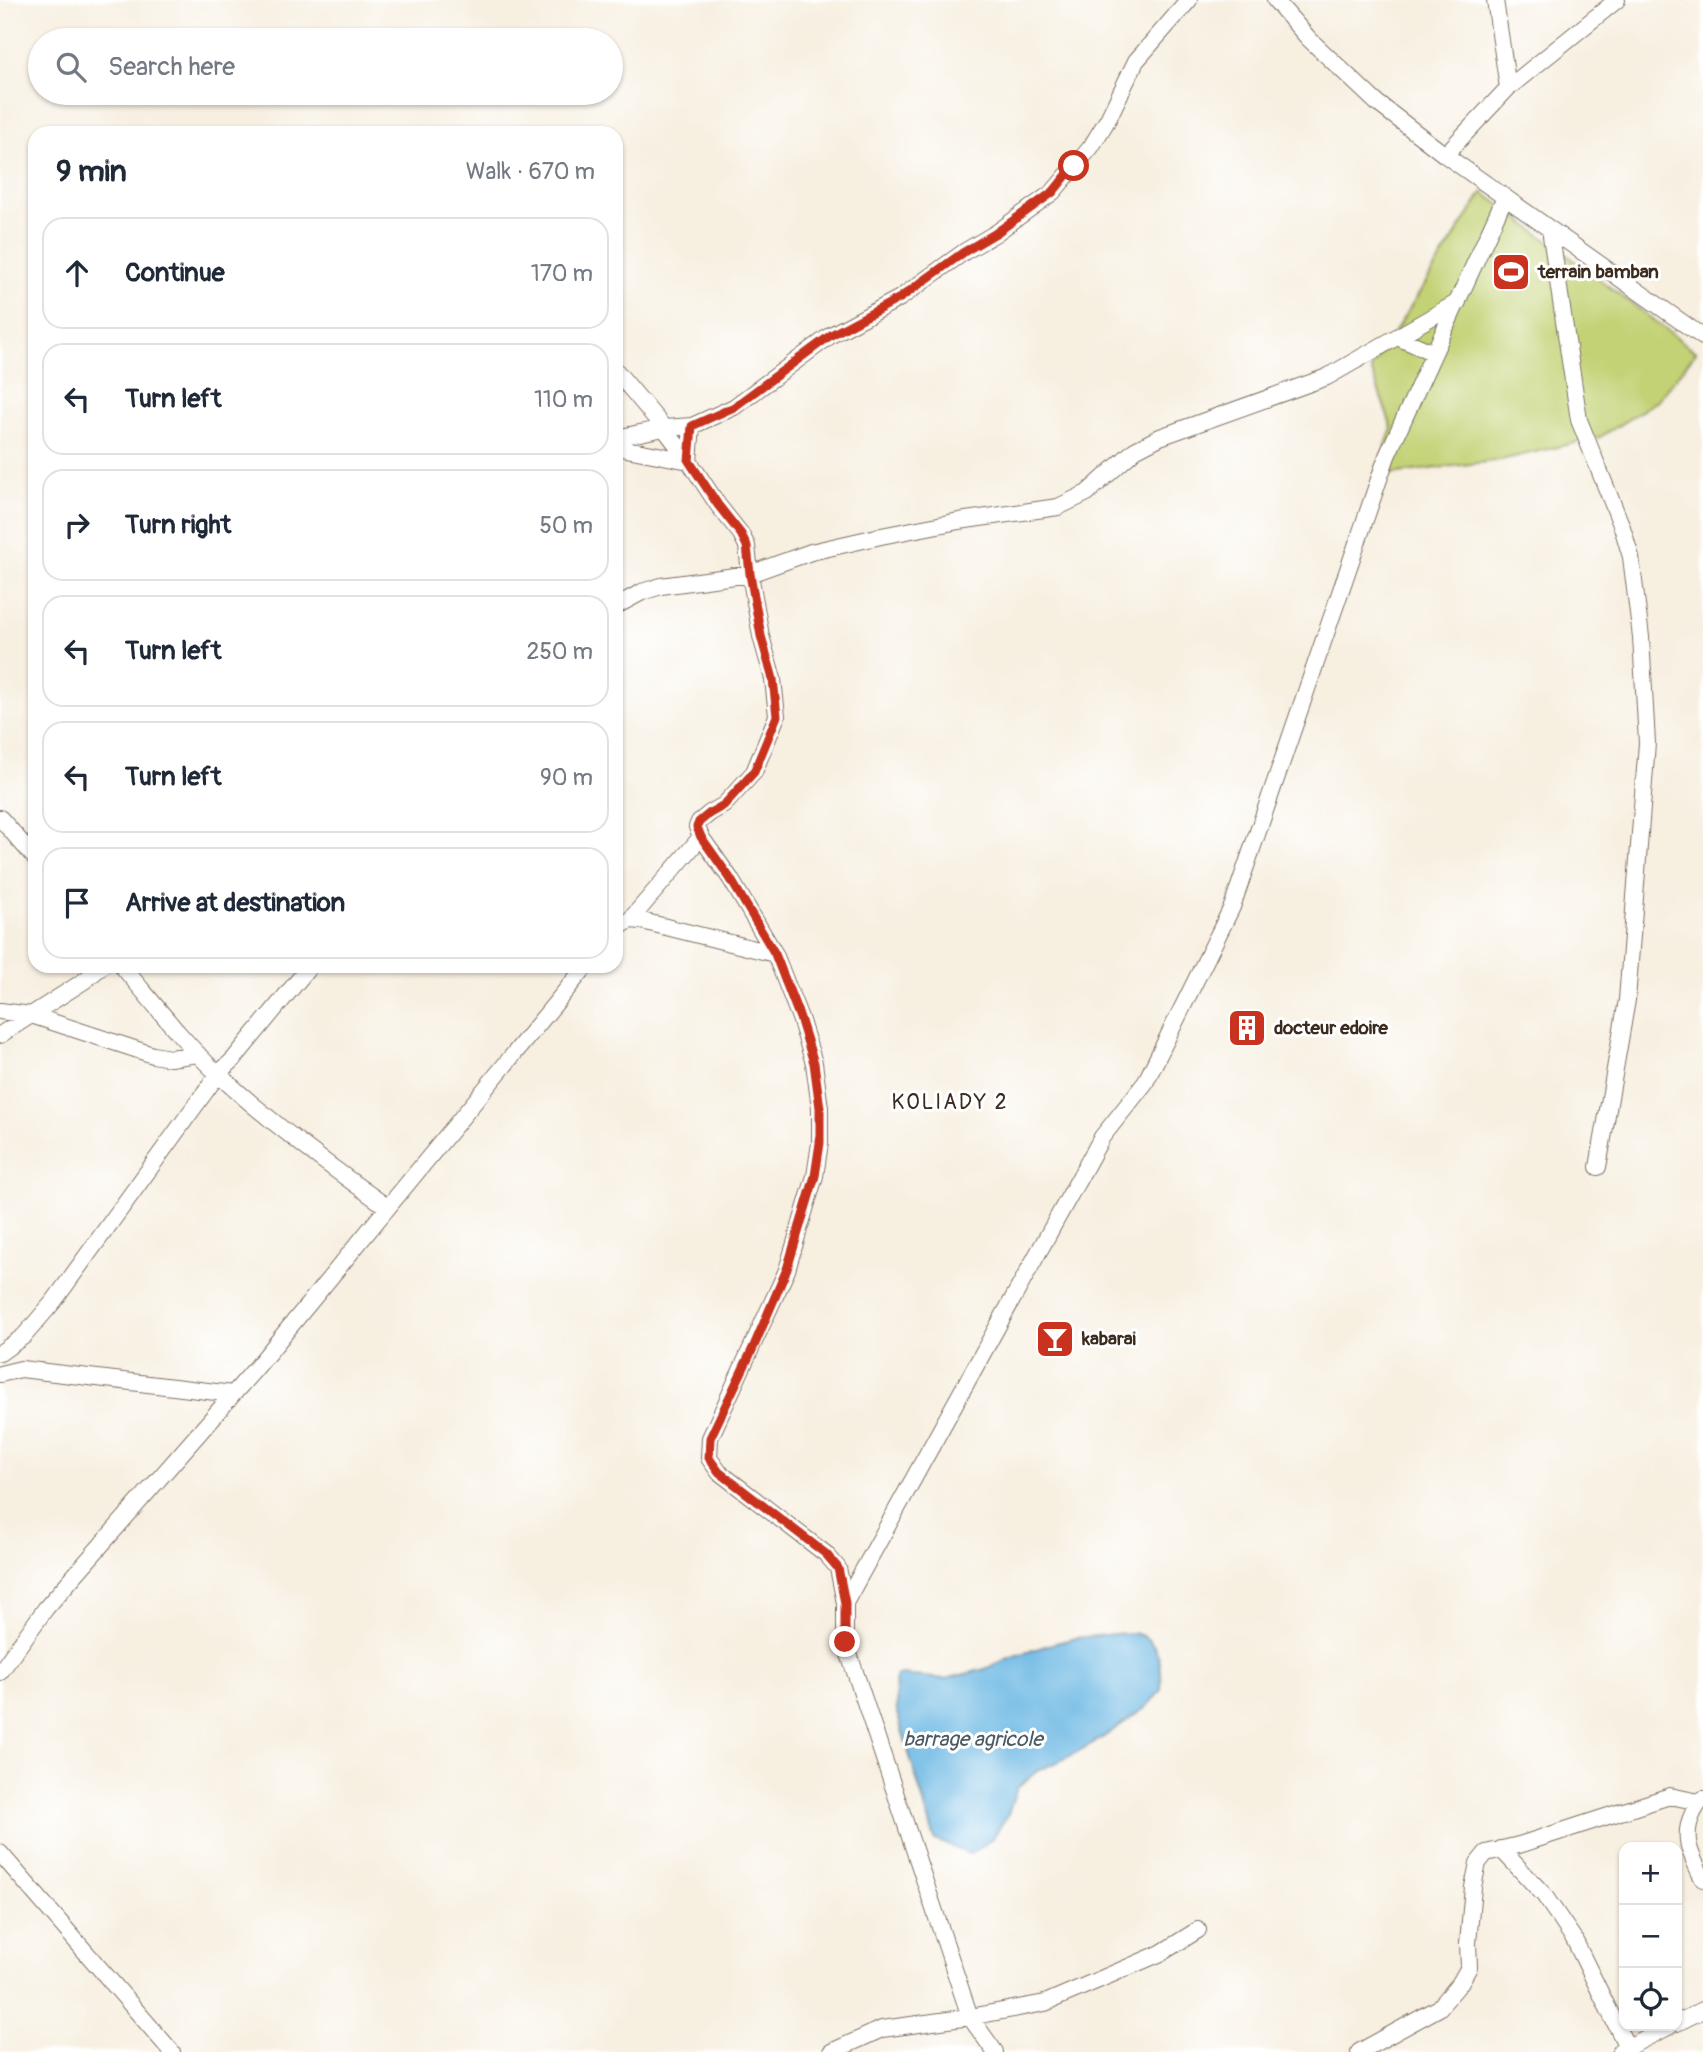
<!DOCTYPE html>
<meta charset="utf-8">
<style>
body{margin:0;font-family:Pangolin,sans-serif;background:#f2f2f3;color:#1f2937}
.controls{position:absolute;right:21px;bottom:21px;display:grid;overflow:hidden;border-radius:14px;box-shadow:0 2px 5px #0004}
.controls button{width:63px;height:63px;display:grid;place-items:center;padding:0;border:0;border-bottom:2px solid #e0e1e3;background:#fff;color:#1f2937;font:35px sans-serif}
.stop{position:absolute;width:21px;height:21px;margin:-16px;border:5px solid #c8321e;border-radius:50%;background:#fff}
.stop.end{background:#c8321e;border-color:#fff;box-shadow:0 2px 7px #0008}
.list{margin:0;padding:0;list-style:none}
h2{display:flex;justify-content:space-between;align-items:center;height:91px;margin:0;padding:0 28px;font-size:30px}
h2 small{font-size:23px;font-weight:400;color:#747a83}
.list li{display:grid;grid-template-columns:46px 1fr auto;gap:21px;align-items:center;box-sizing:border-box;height:112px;margin:0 14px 14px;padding:0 14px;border:2px solid #e0e1e3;border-radius:21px}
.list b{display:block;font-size:26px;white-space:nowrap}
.list em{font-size:23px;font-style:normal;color:#747a83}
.icon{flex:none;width:38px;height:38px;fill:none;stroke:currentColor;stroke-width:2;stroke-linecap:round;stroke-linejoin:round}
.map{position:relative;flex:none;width:1703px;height:2052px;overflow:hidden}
.search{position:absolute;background:#fff;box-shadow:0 2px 5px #0004;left:28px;top:28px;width:595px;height:77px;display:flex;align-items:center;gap:18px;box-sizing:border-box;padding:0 24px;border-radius:38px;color:#747a83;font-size:26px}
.panel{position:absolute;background:#fff;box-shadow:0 2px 5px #0004;left:28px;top:126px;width:595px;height:847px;border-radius:21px}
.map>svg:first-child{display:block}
</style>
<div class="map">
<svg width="1703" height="2052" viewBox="0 0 1703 2052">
<rect width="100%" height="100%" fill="#fff"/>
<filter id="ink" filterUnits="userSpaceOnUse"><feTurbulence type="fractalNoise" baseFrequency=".0143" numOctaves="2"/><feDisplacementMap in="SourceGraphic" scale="14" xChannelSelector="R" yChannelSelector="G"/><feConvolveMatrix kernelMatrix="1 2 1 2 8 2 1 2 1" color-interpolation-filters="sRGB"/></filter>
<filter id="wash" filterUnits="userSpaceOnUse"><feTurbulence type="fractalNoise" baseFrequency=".00686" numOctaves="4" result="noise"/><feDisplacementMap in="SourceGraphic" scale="28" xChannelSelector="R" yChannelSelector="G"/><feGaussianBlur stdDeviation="1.57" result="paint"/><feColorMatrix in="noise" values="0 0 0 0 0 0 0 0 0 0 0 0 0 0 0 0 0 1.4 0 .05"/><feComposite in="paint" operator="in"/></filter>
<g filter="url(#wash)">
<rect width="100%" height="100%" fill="#f7efe0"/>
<!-- green -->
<path fill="#c3d275" stroke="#7f7e4a" stroke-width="2" d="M1483,192L1696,352L1657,401L1600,437L1501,460L1375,476L1392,428L1371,369Z"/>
<!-- water -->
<path fill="#68b6e2" stroke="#527080" stroke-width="2" d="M1115,1634C1121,1634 1131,1632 1137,1634C1162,1641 1162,1671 1161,1691L1145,1708L1102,1738L1066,1758L1037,1771L1017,1788L1008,1814L992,1839L970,1854L935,1840L897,1713L895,1677L901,1675L945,1679L985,1669L1009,1658L1048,1645L1076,1638Z"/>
</g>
<g filter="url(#ink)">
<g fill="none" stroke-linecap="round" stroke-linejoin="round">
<defs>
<path id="street" d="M1275,0L1309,39L1376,102L1445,155L1703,337
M1495,0L1508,88
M1445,155L1508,88L1617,0
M1550,229L1579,420L1622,527L1631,557L1641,637L1647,743L1627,1000L1598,1167
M1397,337L1434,353
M616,371L664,428L689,461L718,505L741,534L747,546L750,574L761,636L773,679L777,716L754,772L724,805L710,813L699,822L697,827L701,837L730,878L775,954L800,1018L814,1063L820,1108V1143L815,1176L787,1270L710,1438L709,1458L719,1472L826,1554L838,1568L845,1603
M616,438L664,428L692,426
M616,447L689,461L692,426L734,407L831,335L900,298L964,252L996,233L1053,192L1091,147L1108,119L1136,61L1189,0
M616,606L642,592L661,586L750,574L811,552L881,536L959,521L1058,507L1087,493L1135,450L1160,437L1327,377L1458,302
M0,818L35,858
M630,920L701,837
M616,929L630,920L642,921L775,954
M122,966C153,1002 183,1042 218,1074C271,1123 328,1165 387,1207
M0,1011L31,1015L153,1055L170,1058L198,1054
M0,1035L84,981L102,966
M0,1353L24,1336L54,1301L218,1074L233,1060L310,966
M0,1374L21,1369L233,1394
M0,1672L46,1608L256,1368L586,966
M1703,1799C1698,1803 1696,1807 1693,1813C1681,1838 1691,1856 1703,1879
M1501,1849L1544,1895L1574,1939L1627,2047
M0,1853L172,2052
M1198,1930L1161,1953L1045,2003L970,2017L845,1642V1603L1102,1137L1145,1083L1232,907L1387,456L1505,197
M1677,2023L1703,2010
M1620,2051L1670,2026
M831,2052L882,2029L970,2017L995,2052
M1359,2052L1439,2008L1460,1983L1469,1967L1468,1943L1473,1887L1478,1863L1486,1853L1519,1845L1670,1796L1699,1802"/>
</defs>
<!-- street casing -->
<use href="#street" stroke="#7d6f62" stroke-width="18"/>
<!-- street -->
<use href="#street" stroke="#fff" stroke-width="16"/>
</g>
</g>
<g fill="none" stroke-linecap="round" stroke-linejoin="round" filter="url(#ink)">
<!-- route -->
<path stroke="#c8321e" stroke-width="9" d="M845,1642V1603L838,1568L826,1554L719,1472L709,1458L710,1438L754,1346L787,1269L815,1176L820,1143V1108L814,1063L800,1018L775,954L730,878L701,837L697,827L699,822L710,813L724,805L754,772L777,716L773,679L761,636L750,574L747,546L741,534L718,505L689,461L692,426L734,407L831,335L900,298L964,252L996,233L1053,192L1074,166"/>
</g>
<!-- icons -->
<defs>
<symbol id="stadium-square" viewBox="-11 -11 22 22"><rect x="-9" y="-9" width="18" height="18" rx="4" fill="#c8321e" stroke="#fff"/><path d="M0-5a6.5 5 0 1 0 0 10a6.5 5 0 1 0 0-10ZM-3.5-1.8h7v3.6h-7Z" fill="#fff"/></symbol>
<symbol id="building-square" viewBox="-11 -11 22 22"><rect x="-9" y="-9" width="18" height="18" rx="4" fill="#c8321e" stroke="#fff"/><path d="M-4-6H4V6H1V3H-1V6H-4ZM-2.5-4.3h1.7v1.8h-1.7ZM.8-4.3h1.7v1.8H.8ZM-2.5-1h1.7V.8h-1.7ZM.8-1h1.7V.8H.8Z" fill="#fff"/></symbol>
<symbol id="bar-square" viewBox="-11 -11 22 22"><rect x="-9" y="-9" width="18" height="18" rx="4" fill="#c8321e" stroke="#fff"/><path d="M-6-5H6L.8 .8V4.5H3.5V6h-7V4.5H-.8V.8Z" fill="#fff"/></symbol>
</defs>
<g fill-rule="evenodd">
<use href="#stadium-square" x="1489" y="250" width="44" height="44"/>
<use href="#building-square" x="1225" y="1006" width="44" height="44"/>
<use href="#bar-square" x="1033" y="1317" width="44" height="44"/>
</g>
<g text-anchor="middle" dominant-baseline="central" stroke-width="6" stroke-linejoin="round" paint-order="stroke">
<!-- poi labels -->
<g font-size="19" font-weight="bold" fill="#3b2a1e" stroke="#fff" text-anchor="start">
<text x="1538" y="272">terrain bamban</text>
<text x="1274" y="1028">docteur edoire</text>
<text x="1082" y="1339">kabarai</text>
</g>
<!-- neighbourhood labels -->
<g font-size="21" letter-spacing="2" fill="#3b2a1e" stroke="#fff">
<text x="950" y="1102">KOLIADY 2</text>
</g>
<!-- water labels -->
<g font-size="21" font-style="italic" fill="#4b5b63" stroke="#fff">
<text x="973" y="1739">barrage agricole</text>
</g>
</g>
</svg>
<div class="controls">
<button>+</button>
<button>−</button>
<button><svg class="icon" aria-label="locate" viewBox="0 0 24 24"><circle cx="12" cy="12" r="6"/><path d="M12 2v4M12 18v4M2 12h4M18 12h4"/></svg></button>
</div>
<div class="stop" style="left:1074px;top:166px"></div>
<div class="stop end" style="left:845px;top:1642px"></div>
<div class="search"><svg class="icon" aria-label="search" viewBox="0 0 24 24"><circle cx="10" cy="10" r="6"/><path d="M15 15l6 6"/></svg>Search here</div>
<section class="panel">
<h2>9 min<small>Walk · 670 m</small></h2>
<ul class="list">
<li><svg class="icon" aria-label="ahead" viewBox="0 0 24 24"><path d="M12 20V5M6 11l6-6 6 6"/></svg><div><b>Continue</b></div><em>170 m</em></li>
<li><svg class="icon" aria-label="left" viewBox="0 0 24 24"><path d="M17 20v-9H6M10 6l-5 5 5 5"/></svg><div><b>Turn left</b></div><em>110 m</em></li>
<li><svg class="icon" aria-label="right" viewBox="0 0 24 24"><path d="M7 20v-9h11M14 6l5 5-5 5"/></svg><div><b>Turn right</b></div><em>50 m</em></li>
<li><svg class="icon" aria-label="left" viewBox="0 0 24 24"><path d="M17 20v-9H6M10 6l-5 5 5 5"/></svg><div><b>Turn left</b></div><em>250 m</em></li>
<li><svg class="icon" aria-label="left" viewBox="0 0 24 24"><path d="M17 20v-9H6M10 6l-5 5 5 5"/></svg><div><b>Turn left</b></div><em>90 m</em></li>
<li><svg class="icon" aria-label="arrive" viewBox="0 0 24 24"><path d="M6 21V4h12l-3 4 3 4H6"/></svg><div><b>Arrive at destination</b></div></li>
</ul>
</section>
</div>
